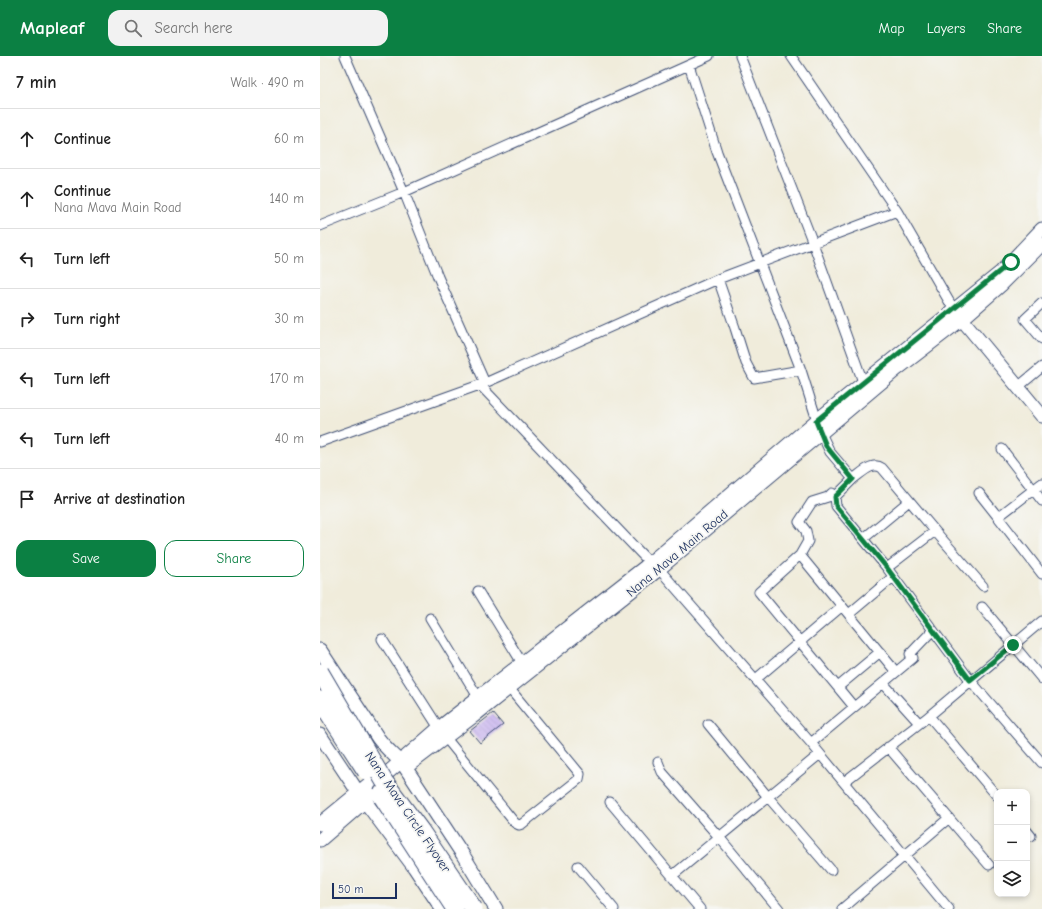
<!DOCTYPE html>
<meta charset="utf-8">
<style>
body{margin:0;font-family:"Comic Neue",sans-serif;background:#f2f2f2;color:#222}
.controls{position:absolute;right:12px;bottom:12px;display:grid;overflow:hidden;border-radius:8px;box-shadow:0 2px 6px #0003}
.controls button{width:36px;height:36px;display:grid;place-items:center;padding:0;border:0;border-bottom:1px solid #e0e0e0;background:#fff;color:#222;font:20px sans-serif}
.scale{position:absolute;left:12px;bottom:10px;width:65px;box-sizing:border-box;padding-left:4px;border:2px solid #1b2f5e;border-top:0;font-size:11px;line-height:14px;white-space:nowrap;color:#1b2f5e;-webkit-text-stroke:3px #f6f6f2;paint-order:stroke}
.stop{position:absolute;width:12px;height:12px;margin:-9px;border:3px solid #0b8043;border-radius:50%;background:#fff}
.stop.end{background:#0b8043;border-color:#fff;box-shadow:0 1px 4px #0008}
.list{margin:0;padding:0;list-style:none}
h2{display:flex;justify-content:space-between;align-items:center;height:52px;margin:0;padding:0 16px;font-size:17px}
h2 small{font-size:13px;font-weight:400;color:#767676}
.list li{display:grid;grid-template-columns:26px 1fr auto;gap:12px;align-items:center;box-sizing:border-box;height:60px;padding:0 16px;border-top:1px solid #e0e0e0}
.list b{display:block;font-size:15px;white-space:nowrap}
.list p{margin:0;font-size:13px;white-space:nowrap;color:#767676}
.list em{font-size:13px;font-style:normal;color:#767676}
.actions{display:flex;gap:8px;padding:12px 16px}
.actions a{flex:1;padding:9px 0;border:1px solid #0b8043;border-radius:12px;text-align:center;font-size:14px;color:#0b8043}
.actions .main{background:#0b8043;color:#fff}
.icon{flex:none;width:22px;height:22px;fill:none;stroke:currentColor;stroke-width:2;stroke-linecap:round;stroke-linejoin:round}
.map{position:relative;flex:none;width:722px;height:853px;overflow:hidden}
header{display:flex;align-items:center;gap:24px;box-sizing:border-box;height:56px;padding:0 20px;background:#0b8043;color:#fff}
header strong{font-size:19px}
nav{display:flex;gap:22px;margin-inline-start:auto;font-size:14px}
.search{width:280px;height:36px;background:#f2f2f2;display:flex;align-items:center;gap:10px;box-sizing:border-box;padding:0 14px;border-radius:12px;color:#767676;font-size:15px}
main{display:flex}
aside{flex:1;background:#fff}
.map>svg:first-child{display:block}
</style>
<header>
<strong>Mapleaf</strong>
<div class="search"><svg class="icon" aria-label="search" viewBox="0 0 24 24"><circle cx="10" cy="10" r="6"/><path d="M15 15l6 6"/></svg>Search here</div>
<nav><a>Map</a><a>Layers</a><a>Share</a></nav>
</header>
<main>
<aside>
<h2>7 min<small>Walk · 490 m</small></h2>
<ul class="list">
<li><svg class="icon" aria-label="ahead" viewBox="0 0 24 24"><path d="M12 20V5M6 11l6-6 6 6"/></svg><div><b>Continue</b></div><em>60 m</em></li>
<li><svg class="icon" aria-label="ahead" viewBox="0 0 24 24"><path d="M12 20V5M6 11l6-6 6 6"/></svg><div><b>Continue</b><p>Nana Mava Main Road</p></div><em>140 m</em></li>
<li><svg class="icon" aria-label="left" viewBox="0 0 24 24"><path d="M17 20v-9H6M10 6l-5 5 5 5"/></svg><div><b>Turn left</b></div><em>50 m</em></li>
<li><svg class="icon" aria-label="right" viewBox="0 0 24 24"><path d="M7 20v-9h11M14 6l5 5-5 5"/></svg><div><b>Turn right</b></div><em>30 m</em></li>
<li><svg class="icon" aria-label="left" viewBox="0 0 24 24"><path d="M17 20v-9H6M10 6l-5 5 5 5"/></svg><div><b>Turn left</b></div><em>170 m</em></li>
<li><svg class="icon" aria-label="left" viewBox="0 0 24 24"><path d="M17 20v-9H6M10 6l-5 5 5 5"/></svg><div><b>Turn left</b></div><em>40 m</em></li>
<li><svg class="icon" aria-label="arrive" viewBox="0 0 24 24"><path d="M6 21V4h12l-3 4 3 4H6"/></svg><div><b>Arrive at destination</b></div></li>
</ul>
<div class="actions"><a class="main">Save</a><a>Share</a></div>
</aside>
<div class="map">
<svg width="722" height="853" viewBox="0 0 722 853">
<defs>
<pattern id="building-back-hatch" width="6" height="6" patternUnits="userSpaceOnUse"><rect width="6" height="6" fill="#cab6f1"/><path d="M-1 5l2 2M0 0l6 6M5-1l2 2" fill="none" stroke="#a394c6"/></pattern>
</defs>
<rect width="100%" height="100%" fill="#f6f6f2"/>
<filter id="ink" filterUnits="userSpaceOnUse"><feTurbulence type="fractalNoise" baseFrequency=".025" numOctaves="2"/><feDisplacementMap in="SourceGraphic" scale="8" xChannelSelector="R" yChannelSelector="G"/><feConvolveMatrix kernelMatrix="1 2 1 2 8 2 1 2 1" color-interpolation-filters="sRGB"/></filter>
<filter id="wash" filterUnits="userSpaceOnUse"><feTurbulence type="fractalNoise" baseFrequency=".012" numOctaves="4" result="noise"/><feDisplacementMap in="SourceGraphic" scale="16" xChannelSelector="R" yChannelSelector="G"/><feGaussianBlur stdDeviation="0.9" result="paint"/><feColorMatrix in="noise" values="0 0 0 0 0 0 0 0 0 0 0 0 0 0 0 0 0 1.4 0 .05"/><feComposite in="paint" operator="in"/></filter>
<g filter="url(#wash)">
<rect width="100%" height="100%" fill="#f0ecdb"/>
<g id="blocks">
<!-- building -->
<path fill="url(#building-back-hatch)" d="M173,657L183,669L160,687L150,675Z"/>
</g>
</g>
<g filter="url(#ink)">
<use href="#blocks" fill-opacity="0" stroke="#3b4b71" stroke-width="1"/>
<g fill="none" stroke-linecap="round" stroke-linejoin="round">
<defs>
<path id="street" d="M25,0L84,136L118,221L165,327
M420,0L493,187L543,326
M471,0L577,155L634,254
M369,9L397,96L481,314L501,377L510,396L533,423C542,417 552,405 562,412L615,475L663,530
M0,170L84,136L389,0
M398,223L415,272L426,307L434,322L481,314
M722,247L705,263L722,283
M160,329L330,507L339,513L491,687L629,853
M698,331L722,311
M0,386L165,327L398,223L577,155
M682,393L722,445
M533,423L515,441L516,450L567,512
M722,427L678,461L722,518
M512,437L508,441L492,446L479,466L486,475L488,485L480,499L439,536L534,651
M659,437L678,461
M615,475L567,512L650,624L722,707
M543,483L589,445
M480,499L576,616
M158,535L202,607
M662,551L722,623
M529,558L573,521
M110,562L158,641
M62,583L119,672
M590,598L613,574
M436,623L522,550
M563,627L599,667
M518,631L560,596
M609,660L677,740
M388,668L448,741L511,814
M125,681L195,767L199,769L202,768L259,723L260,718L189,632
M491,687L593,602
M568,691L669,809
M338,706L342,716L399,781L459,853
M524,726L609,660L722,565
M290,746L380,853
M707,775L711,780
M258,810L294,853
M352,820L500,698
M522,853L629,762"/>
<path id="secondary" d="M636,256L722,360
M0,594L58,682C66,693 77,701 85,711L143,799L176,853
M0,679L38,736L94,811L122,853
M89,709L155,659L339,513L577,313L642,263L682,228L722,188
M64,720L119,672L325,511L496,365L681,216L722,173
M0,768L50,727
M0,784L52,739"/>
</defs>
<!-- street casing -->
<use href="#street" stroke="#3b4b71" stroke-width="11"/>
<!-- secondary casing -->
<use href="#secondary" stroke="#3b4b71" stroke-width="15"/>
<!-- street -->
<use href="#street" stroke="#fff" stroke-width="9"/>
<!-- secondary -->
<use href="#secondary" stroke="#fff" stroke-width="13"/>
<defs>
<path id="highway-bridge" d="M0,616L64,725L101,775L154,853
M0,644L46,715
M61,739L135,853"/>
</defs>
<!-- highway-bridge casing -->
<use href="#highway-bridge" stroke="#3b4b71" stroke-width="19" stroke-linecap="butt"/>
<!-- highway-bridge -->
<use href="#highway-bridge" stroke="#fff" stroke-width="17"/>
</g>
</g>
<g fill="none" stroke-linecap="round" stroke-linejoin="round" filter="url(#ink)">
<!-- route -->
<path stroke="#0b8043" stroke-width="5" d="M691,206L496,365L506,390L533,423L515,441L516,450L567,512L650,624L693,589"/>
</g>
<g text-anchor="middle" dominant-baseline="central" stroke-width="3.5" stroke-linejoin="round" paint-order="stroke">
<!-- street labels -->
<g font-size="13" fill="#1b2f5e" stroke="#f6f6f2">
<text transform="translate(357 497) rotate(-40)">Nana Mava Main Road</text>
<text transform="translate(88 756) rotate(56)">Nana Mava Circle Flyover</text>
</g>
</g>
</svg>
<div class="controls">
<button>+</button>
<button>−</button>
<button><svg class="icon" aria-label="layers" viewBox="0 0 24 24"><path d="M12 4l9 5-9 5-9-5zM3 14l9 5 9-5"/></svg></button>
</div>
<div class="scale">50 m</div>
<div class="stop" style="left:691px;top:206px"></div>
<div class="stop end" style="left:693px;top:589px"></div>
</div>
</main>
